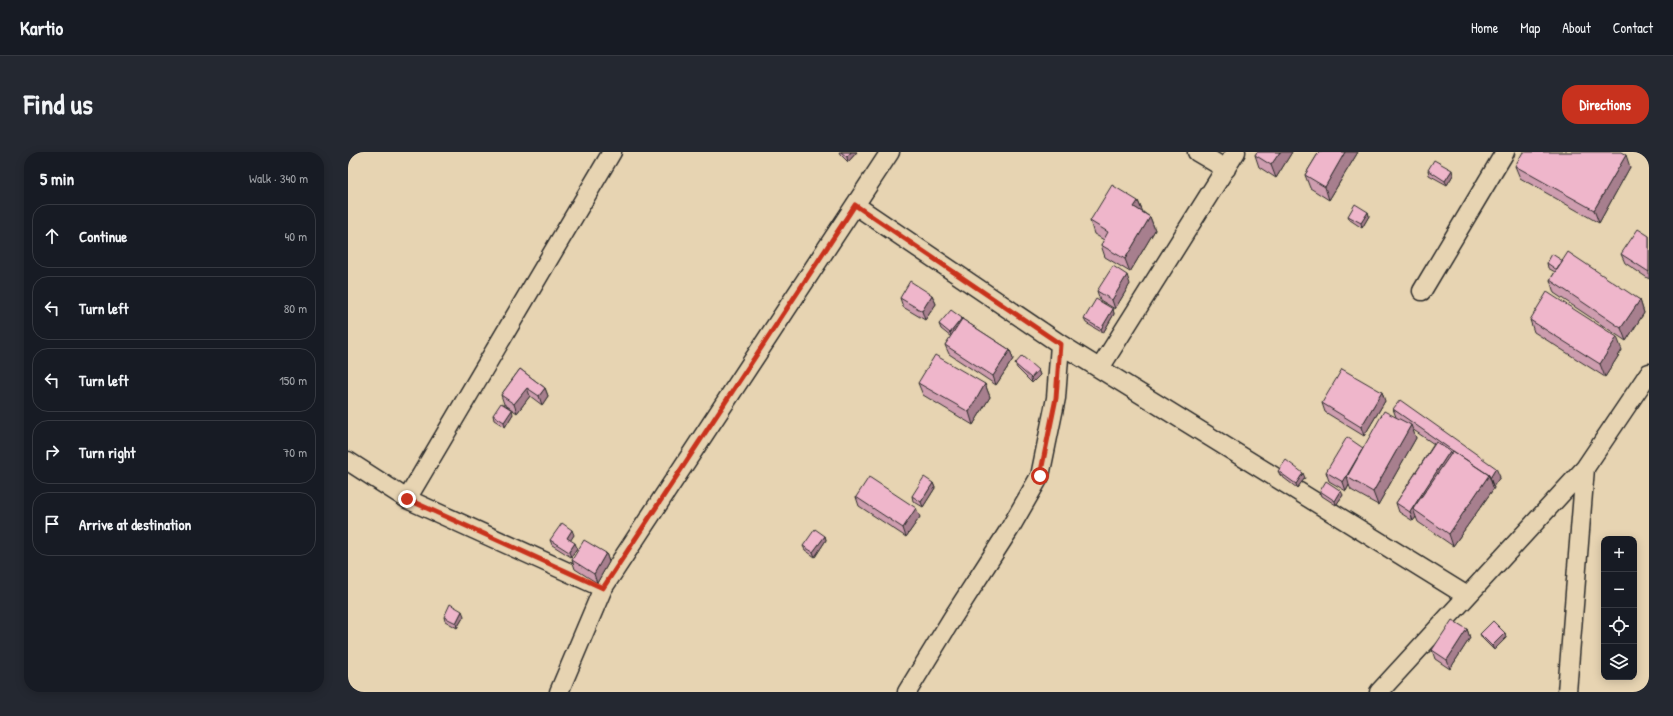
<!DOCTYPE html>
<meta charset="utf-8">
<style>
body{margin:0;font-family:"Patrick Hand",sans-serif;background:#242831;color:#f1f3f6}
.controls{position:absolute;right:12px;bottom:12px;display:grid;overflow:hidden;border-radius:8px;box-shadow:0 2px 10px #0003}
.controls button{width:36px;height:36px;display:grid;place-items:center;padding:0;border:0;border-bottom:1px solid #363941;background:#171b24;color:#f1f3f6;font:20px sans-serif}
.stop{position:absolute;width:12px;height:12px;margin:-9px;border:3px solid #c8321e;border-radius:50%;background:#fff}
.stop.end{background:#c8321e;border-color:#fff;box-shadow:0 1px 4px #0008}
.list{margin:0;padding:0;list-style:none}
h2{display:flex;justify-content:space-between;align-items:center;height:52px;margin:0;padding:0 16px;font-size:17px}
h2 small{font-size:13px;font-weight:400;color:#9ea1a6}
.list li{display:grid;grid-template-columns:26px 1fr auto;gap:12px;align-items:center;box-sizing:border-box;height:64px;margin:0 8px 8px;padding:0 8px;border:1px solid #363941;border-radius:16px}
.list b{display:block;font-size:15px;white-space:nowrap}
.list em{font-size:13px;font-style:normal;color:#9ea1a6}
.icon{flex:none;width:22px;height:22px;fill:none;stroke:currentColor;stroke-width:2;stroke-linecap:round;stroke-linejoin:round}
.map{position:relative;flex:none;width:1301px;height:540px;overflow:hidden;border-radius:16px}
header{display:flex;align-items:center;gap:24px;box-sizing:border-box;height:56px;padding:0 20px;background:#171b24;border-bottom:1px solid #363941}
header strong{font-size:19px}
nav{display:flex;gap:22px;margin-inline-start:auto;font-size:14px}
.intro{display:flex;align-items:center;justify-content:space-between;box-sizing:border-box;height:96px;padding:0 24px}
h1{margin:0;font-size:28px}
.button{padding:10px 18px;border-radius:16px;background:#c8321e;color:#fff;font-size:14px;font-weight:700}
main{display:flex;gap:24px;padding:0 24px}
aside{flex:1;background:#171b24;border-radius:16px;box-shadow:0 2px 10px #0003}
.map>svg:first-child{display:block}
</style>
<header>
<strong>Kartio</strong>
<nav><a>Home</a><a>Map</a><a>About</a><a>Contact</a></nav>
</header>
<div class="intro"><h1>Find us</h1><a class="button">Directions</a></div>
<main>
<aside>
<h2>5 min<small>Walk · 340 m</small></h2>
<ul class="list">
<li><svg class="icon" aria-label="ahead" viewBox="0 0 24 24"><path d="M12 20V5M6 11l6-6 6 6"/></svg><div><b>Continue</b></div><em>40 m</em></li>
<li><svg class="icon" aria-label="left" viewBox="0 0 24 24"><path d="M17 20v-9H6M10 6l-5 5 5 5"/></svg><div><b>Turn left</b></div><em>80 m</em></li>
<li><svg class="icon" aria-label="left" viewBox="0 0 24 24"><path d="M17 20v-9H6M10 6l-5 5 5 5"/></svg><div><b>Turn left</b></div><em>150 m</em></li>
<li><svg class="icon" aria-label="right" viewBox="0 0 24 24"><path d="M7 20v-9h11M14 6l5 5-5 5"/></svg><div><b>Turn right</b></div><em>70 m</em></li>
<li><svg class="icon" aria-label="arrive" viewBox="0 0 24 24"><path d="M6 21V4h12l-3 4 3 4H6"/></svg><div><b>Arrive at destination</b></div></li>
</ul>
</aside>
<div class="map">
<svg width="1301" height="540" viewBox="0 0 1301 540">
<rect width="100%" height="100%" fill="#e7d4b2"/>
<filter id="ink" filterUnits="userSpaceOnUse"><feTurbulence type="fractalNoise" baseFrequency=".025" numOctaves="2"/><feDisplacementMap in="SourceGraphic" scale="8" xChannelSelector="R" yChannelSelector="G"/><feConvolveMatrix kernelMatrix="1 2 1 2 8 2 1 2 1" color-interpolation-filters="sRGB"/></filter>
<g filter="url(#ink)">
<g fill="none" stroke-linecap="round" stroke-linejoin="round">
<defs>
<path id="street" d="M849,0L878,17
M507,53L712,192L1119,444
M1074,139L1157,0
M752,216L888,0
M0,309L59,347L255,436
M59,347L264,0
M211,540L255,436L542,0
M559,540L605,465L661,378L692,324L708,246L712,192
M1031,540L1237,316L1301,221
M1219,540L1237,316"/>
</defs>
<!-- street casing -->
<use href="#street" stroke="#2b2b2b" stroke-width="21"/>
<!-- street -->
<use href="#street" stroke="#e7d4b2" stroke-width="18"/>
</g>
<!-- wall -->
<path fill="#ce9daf" stroke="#2b2b2b" d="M491,0H509L500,10L492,2Z
M909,0H944L928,26L911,15L907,3Z
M971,0H1010L981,48L962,36L957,23Z
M1167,14L1282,15L1251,71L1172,26Z
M1080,18L1105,23L1099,33L1081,23Z
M790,49L795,60L802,65L807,78L782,120L757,105L753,93L756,88L746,82L742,69Z
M1020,60L1021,64L1014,76L1002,68L1000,64Z
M1301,84V127L1277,111L1273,102Z
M1215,109L1292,148L1296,161L1278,189L1206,141L1202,128L1207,120L1200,116L1199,111Z
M782,132L767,157L752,148L749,139Z
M584,143L588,152L577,168L555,155L552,146Z
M765,157L766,162L755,181L738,171L736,167Z
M614,167L662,198L665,207L648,233L601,202L597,193L603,185L593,177L591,172Z
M1182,168L1274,198L1257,225L1186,180Z
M667,212L690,218L692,223L684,231L669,216Z
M172,217L197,236L200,244L194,253L182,244L169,261L156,252L153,243Z
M570,231L637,232L642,245L625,273L575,243Z
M1037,249L1016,284L977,260L974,251Z
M1045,257L1152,325L1145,334L1146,336L1105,394L1070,370L1068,365L1065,369L1051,360L1048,351L1086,292L1064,277L1068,286L1030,353L1003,338L1001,333L998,339L981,329L978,320L1015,296L1048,265Z
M165,262L157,275L146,268L145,263Z
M930,319L957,326L949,336L932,323Z
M585,331L587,336L575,355L565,349L564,344Z
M972,339L995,343L988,353L974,344Z
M508,345L572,365L558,385L511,354Z
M226,383L222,388L229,396L223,405L204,393L202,388Z
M477,384L478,388L467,405L457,398L455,394Z
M258,401L261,410L249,431L227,417L224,408Z
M116,464L109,476L97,469L96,465Z
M1119,477L1122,486L1102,517L1087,507L1084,498Z
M1157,481L1158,486L1146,498L1134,486L1132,482Z"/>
<!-- shaded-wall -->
<path fill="#a77f8e" stroke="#2b2b2b" d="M503,0H509L500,10L499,5Z
M932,0H944L928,26L923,13Z
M997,0H1010L981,48L977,35Z
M1278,3L1282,15L1251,71L1246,58Z
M1104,18L1105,23L1099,33L1097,29Z
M790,49L795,61L786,55Z
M1020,60L1021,64L1014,76L1013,71Z
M802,65L807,78L782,120L777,107Z
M779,123L782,132L767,157L764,148Z
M584,143L588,152L577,168L574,159Z
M1292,148L1296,161L1278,189L1273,176Z
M765,157L766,162L755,181L753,177Z
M614,166L616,171L604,186L602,181Z
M1269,185L1274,198L1257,225L1252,212Z
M662,198L665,207L648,233L645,224Z
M690,218L692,223L684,231L683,226Z
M637,232L642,245L625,273L621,260Z
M179,236L182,244L169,261L166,252Z
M197,236L200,244L194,253L191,244Z
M1034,240L1037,249L1016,284L1013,275Z
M164,258L165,262L157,275L156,270Z
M1063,273L1068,286L1030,353L1025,340Z
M1015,296L999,325L1001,333L998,339L995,330Z
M1102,299L1105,308L1065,357L1068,365L1065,369L1062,360Z
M1148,316L1152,325L1145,335L1142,326Z
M955,321L957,326L949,336L948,332Z
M1141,323L1146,336L1105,394L1101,382Z
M585,331L587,336L575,355L573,350Z
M993,339L995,343L988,353L987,349Z
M568,356L572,365L558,385L555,376Z
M224,378L226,383L221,391L219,386Z
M477,384L478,388L467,405L465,400Z
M227,391L229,396L223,405L221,400Z
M258,401L261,410L249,431L246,422Z
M114,459L116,464L109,476L108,471Z
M1119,477L1122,486L1102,517L1099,508Z
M1157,481L1158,486L1146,498L1144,494Z"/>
<!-- building -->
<path fill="#efb6cb" stroke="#2b2b2b" d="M493,0H503L499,5Z
M909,0H932L923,13L907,3Z
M971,0H997L977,35L957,23Z
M1175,0H1273L1278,3L1246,58L1167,14Z
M1086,8L1104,18L1097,29L1080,18Z
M764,33L790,49L786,55L802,65L777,107L753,93L760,80L742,69Z
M1007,52L1020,60L1013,71L1000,64Z
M1290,77L1301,84V120L1273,102Z
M1220,100L1292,148L1273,176L1202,128Z
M1204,102L1215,109L1209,118L1199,111Z
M765,114L779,123L764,148L749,139Z
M562,129L584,143L574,159L552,146Z
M1199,140L1269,185L1252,212L1182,168Z
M748,147L765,157L753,177L736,167Z
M603,158L614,166L602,181L591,172Z
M614,167L662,198L645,224L597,193Z
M587,203L637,232L621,260L570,231Z
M674,204L690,218L683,226L667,212Z
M172,217L197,236L191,244L179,236L166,252L153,243Z
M994,217L1034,240L1013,275L974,251Z
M1052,248L1148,316L1142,326L1141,323L1105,299L1045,257Z
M153,251L164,258L156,270L145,263Z
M1036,259L1063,273L1025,340L999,325Z
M999,285L1015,296L995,330L978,320Z
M1088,290L1102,299L1062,360L1048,351Z
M1105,299L1141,323L1101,382L1065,357Z
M938,308L955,321L948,332L930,319Z
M521,325L568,356L555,376L508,345Z
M576,325L585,331L573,350L564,344Z
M978,329L993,339L987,349L972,339Z
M214,371L224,378L219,386L227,391L221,400L202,388Z
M467,377L477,384L465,400L455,394Z
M236,388L258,401L246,422L224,408Z
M102,452L114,459L108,471L96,465Z
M1104,468L1119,477L1099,508L1084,498Z
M1145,469L1157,481L1144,494L1132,482Z"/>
</g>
<g fill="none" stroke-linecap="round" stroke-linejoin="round" filter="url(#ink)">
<!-- route -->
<path stroke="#c8321e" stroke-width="5" d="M59,347L255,436L507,53L712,192L708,246L692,324"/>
</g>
</svg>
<div class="controls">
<button>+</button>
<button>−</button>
<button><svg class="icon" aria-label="locate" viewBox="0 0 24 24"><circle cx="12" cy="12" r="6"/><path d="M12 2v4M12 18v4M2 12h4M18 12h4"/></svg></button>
<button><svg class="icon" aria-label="layers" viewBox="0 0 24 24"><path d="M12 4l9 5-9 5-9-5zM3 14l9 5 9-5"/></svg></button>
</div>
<div class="stop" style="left:692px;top:324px"></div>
<div class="stop end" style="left:59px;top:347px"></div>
</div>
</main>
